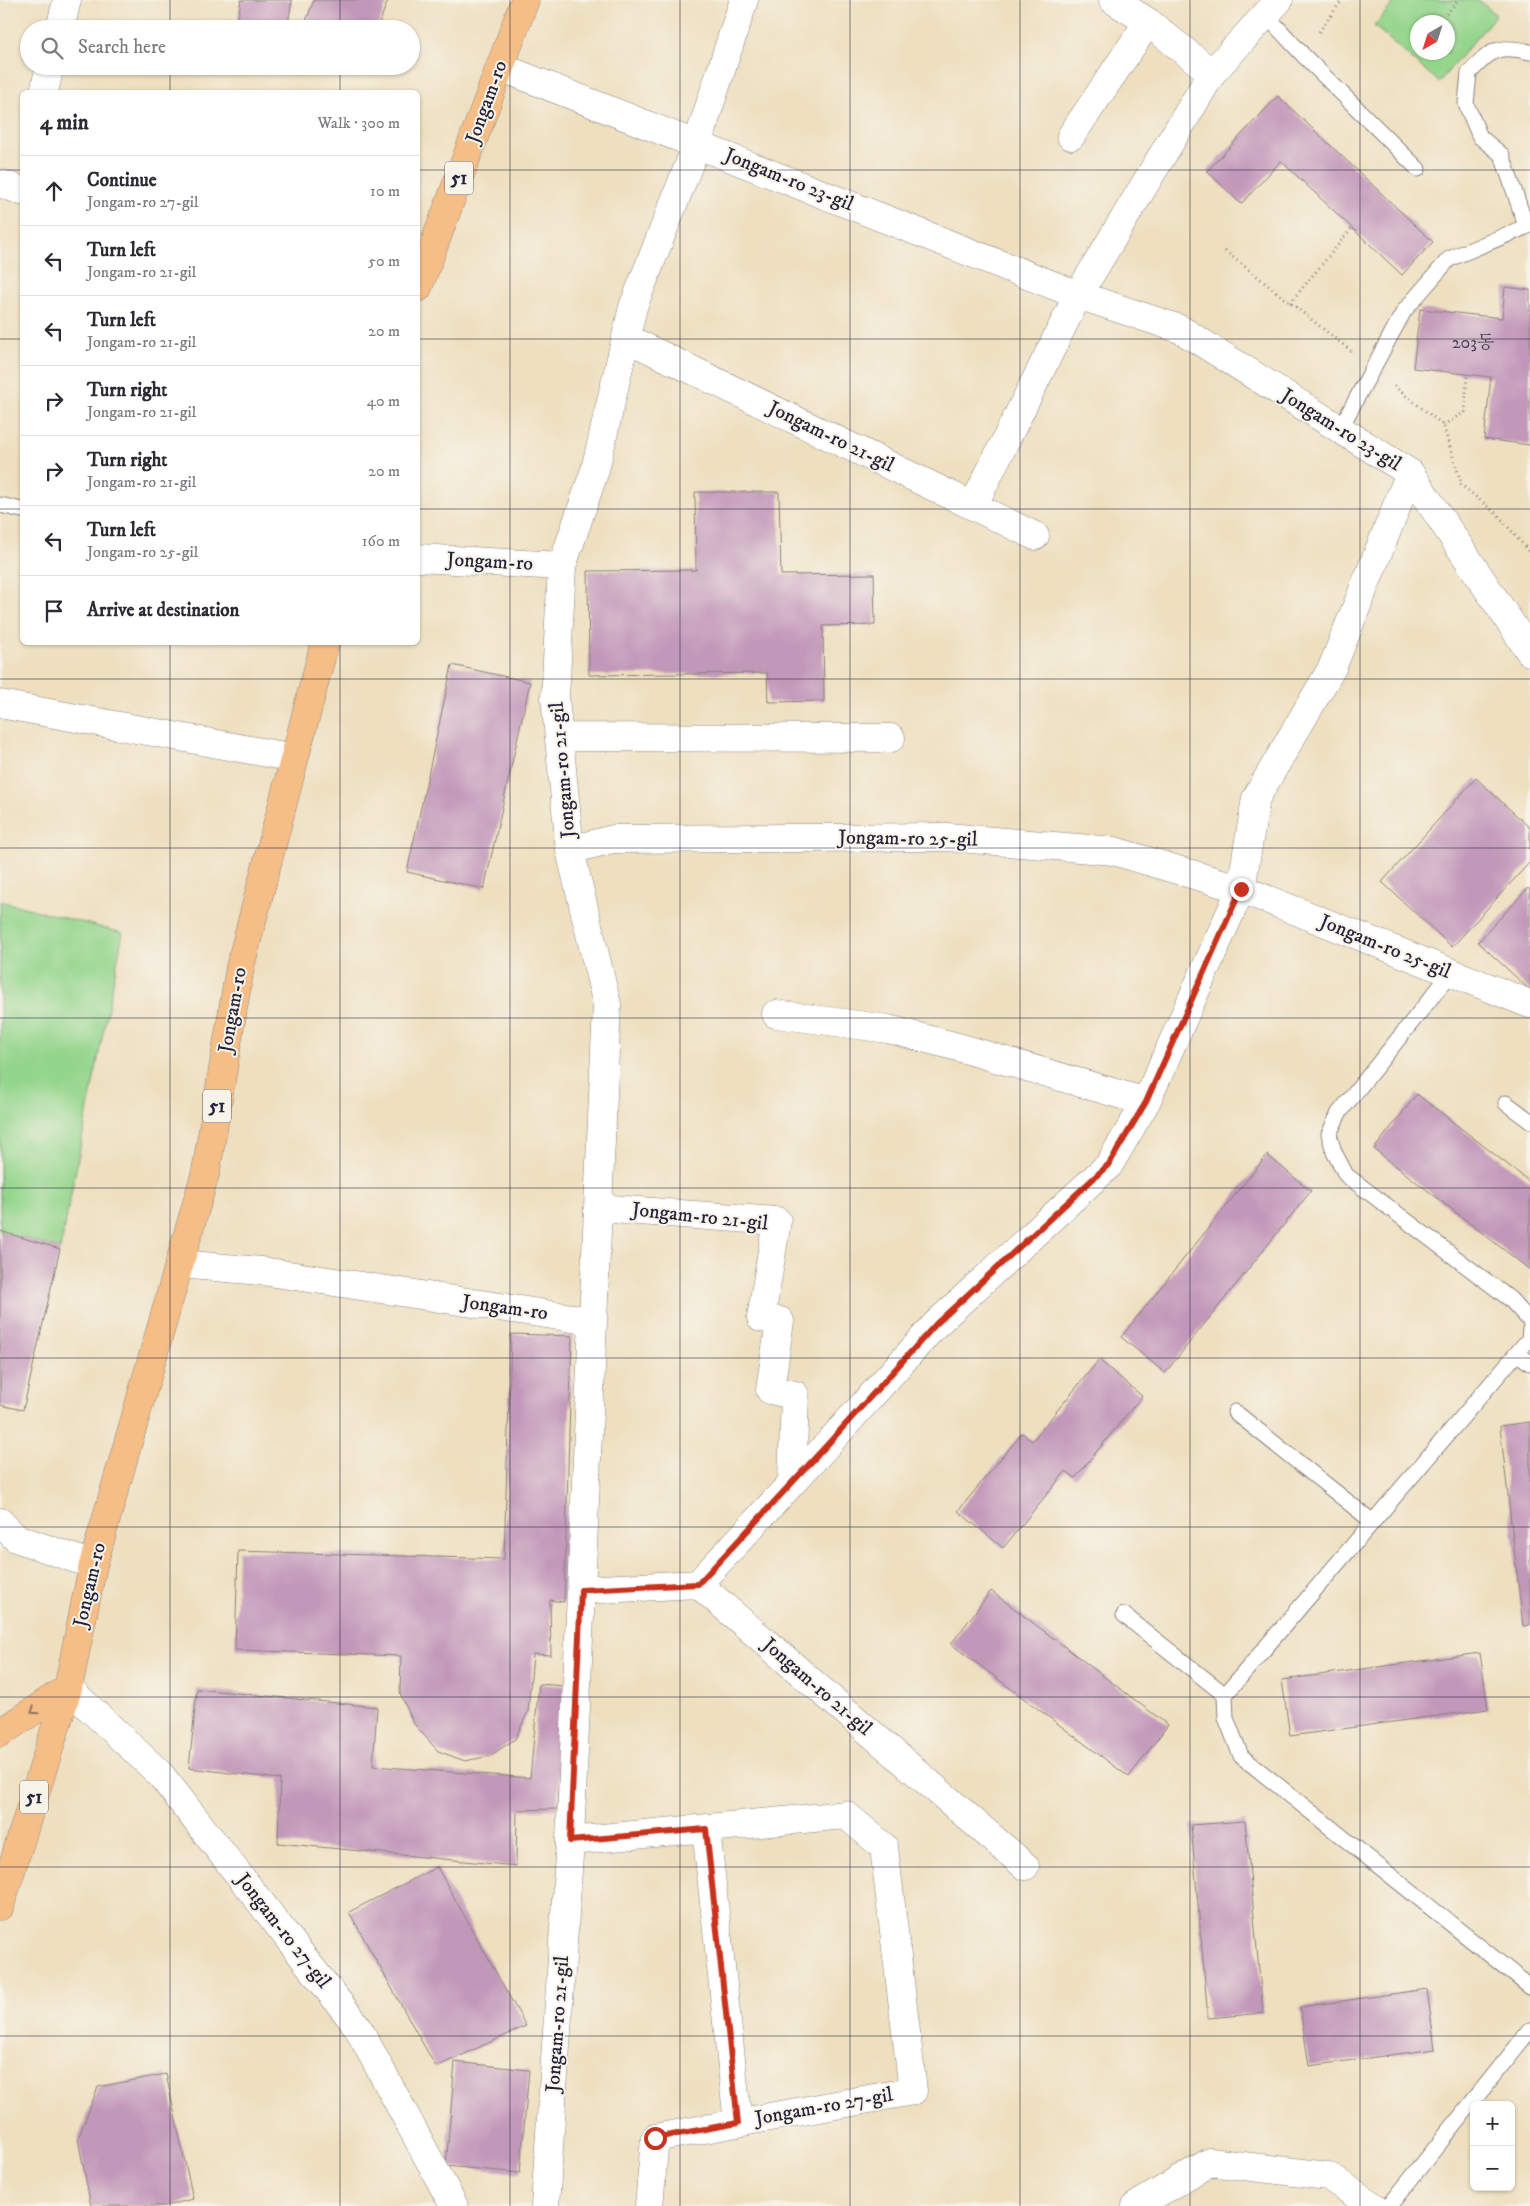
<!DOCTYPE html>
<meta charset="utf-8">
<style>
body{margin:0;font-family:"IM FELL DW Pica","Noto Serif KR",serif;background:#f2f2f3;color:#2b2b33}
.controls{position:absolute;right:15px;bottom:15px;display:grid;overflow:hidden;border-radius:8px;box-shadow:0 1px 4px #0004}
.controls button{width:45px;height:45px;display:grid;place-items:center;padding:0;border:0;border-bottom:1px solid #e1e1e2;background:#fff;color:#2b2b33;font:25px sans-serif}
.compass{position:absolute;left:1410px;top:15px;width:45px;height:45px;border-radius:50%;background:#fff;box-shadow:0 1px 4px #0004;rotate:219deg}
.stop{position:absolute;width:15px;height:15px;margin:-11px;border:4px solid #c8321e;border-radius:50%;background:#fff}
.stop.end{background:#c8321e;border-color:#fff;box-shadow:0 1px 5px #0008}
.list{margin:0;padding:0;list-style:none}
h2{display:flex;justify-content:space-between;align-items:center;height:65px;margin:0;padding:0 20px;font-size:21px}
h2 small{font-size:16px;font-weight:400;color:#7c7c81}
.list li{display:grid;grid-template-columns:32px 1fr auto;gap:15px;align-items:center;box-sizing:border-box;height:70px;padding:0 20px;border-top:1px solid #e1e1e2}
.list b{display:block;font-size:19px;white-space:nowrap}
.list p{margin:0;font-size:16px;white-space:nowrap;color:#7c7c81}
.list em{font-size:16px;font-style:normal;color:#7c7c81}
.icon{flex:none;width:28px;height:28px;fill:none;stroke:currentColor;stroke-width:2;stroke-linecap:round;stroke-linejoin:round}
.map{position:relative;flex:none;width:1530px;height:2206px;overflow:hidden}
.search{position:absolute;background:#fff;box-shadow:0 1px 4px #0004;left:20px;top:20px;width:400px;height:55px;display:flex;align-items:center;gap:12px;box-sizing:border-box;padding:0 18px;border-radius:28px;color:#7c7c81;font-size:19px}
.panel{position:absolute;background:#fff;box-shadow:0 1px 4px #0004;left:20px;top:90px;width:400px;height:555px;border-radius:8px}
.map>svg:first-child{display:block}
</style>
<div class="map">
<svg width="1530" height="2206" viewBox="0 0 1530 2206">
<rect width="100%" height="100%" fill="#f7f3e8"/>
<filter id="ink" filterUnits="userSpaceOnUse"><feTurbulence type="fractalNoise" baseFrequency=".02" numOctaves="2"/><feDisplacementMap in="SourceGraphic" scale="10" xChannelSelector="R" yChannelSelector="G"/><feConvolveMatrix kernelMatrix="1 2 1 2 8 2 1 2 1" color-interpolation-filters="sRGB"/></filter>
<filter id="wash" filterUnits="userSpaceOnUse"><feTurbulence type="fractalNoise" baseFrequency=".0096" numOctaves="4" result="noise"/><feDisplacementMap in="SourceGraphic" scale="20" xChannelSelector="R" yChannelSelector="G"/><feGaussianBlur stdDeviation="1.12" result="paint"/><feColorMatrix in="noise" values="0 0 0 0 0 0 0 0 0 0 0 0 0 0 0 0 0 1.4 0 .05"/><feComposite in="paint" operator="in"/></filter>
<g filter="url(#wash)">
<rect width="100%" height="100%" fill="#eedfbf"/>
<!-- green -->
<path fill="#94d58c" stroke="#5b7c64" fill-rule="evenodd" d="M1396,0H1479L1496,15L1439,82L1374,26ZM1418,22H1448V52H1418Z
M0,901L123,933L60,1249L0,1231Z"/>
<g id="blocks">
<!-- building -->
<path fill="#c298ba" d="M241,0H292L287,29H236Z
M314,0H388L377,29H303Z
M1278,96L1433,242L1402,275L1281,161L1241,204L1207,171Z
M1505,287L1530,290V445L1484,439L1491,377L1413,368L1420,309L1502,318Z
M695,492H779L781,575L874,574L875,625L823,626L824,701L768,702L767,673L589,675L588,571L696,570Z
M452,665L530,682L484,889L407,872Z
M1476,778L1530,828V862L1452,947L1382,882Z
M1528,888L1530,890V990L1478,942Z
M1417,1094L1530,1182V1270L1374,1149Z
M1267,1155L1311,1191L1165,1373L1121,1337Z
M0,1231L60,1249L23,1410L0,1405Z
M511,1334L572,1336L564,1602L550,1600L551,1655L533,1654L528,1712L515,1739L490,1756L465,1761L438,1751L414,1724L400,1693L401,1656L235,1650L238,1551L504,1559Z
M1099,1360L1142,1396L1075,1478L1066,1471L1003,1548L958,1511L1022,1433L1032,1441Z
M1530,1422V1625L1523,1626L1500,1426Z
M991,1591L1168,1725L1129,1777L951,1644Z
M1480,1653L1488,1709L1290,1736L1282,1680Z
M539,1684L565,1686L557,1809L517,1810L516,1866L278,1843L280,1779L189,1768L197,1689L377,1707L373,1766L530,1778Z
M1245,1821L1263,2013L1208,2018L1191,1825Z
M437,1867L526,2026L436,2067L349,1912Z
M1427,1989L1435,2049L1309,2066L1300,2007Z
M455,2062L529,2070L520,2173L446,2166Z
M166,2074L193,2199L165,2206H91L78,2139L98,2087Z"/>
</g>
</g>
<g filter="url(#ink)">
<use href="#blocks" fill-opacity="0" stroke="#88807d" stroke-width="1"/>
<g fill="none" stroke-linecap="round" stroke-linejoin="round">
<defs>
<path id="service" d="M1266,15L1303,55L1418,169
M1526,226L1502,155L1480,137L1466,104L1469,73C1492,50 1496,44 1530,52
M1340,429L1404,311L1449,259L1530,225
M0,505L22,510
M1451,973L1339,1113L1329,1134L1334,1152L1346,1175L1510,1299L1530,1321
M1506,1103L1530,1121
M1530,1329L1529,1339L1517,1353L1225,1695L1226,1718L1241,1756L1530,1987
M1517,1353L1530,1363
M1235,1412L1373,1522
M1124,1615L1225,1695
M1389,2206L1530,2030"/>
<path id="minor" d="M1113,0L1148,22L1212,73
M60,29L67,0
M500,67L1078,295L1180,329L1410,473L1530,652
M44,92L50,66
M1071,136L1148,22
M0,183L22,191
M626,338L1035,536
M973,506L1078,295L1212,73L1279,0
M418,558L562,566
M0,704L294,758
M559,737L891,738
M570,850L613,839L947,837L1114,851L1241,889L1530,1004
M776,1014L888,1029L958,1047L1146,1102
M598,1208L777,1221L761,1318L780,1321L770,1390L795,1395L792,1482
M179,1264L262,1271L592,1321
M0,1522L16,1538L93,1565
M698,1584L827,1445L936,1324L1109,1165L1146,1102L1241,889L1256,798L1332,668L1410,473
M581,1590L698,1584L1025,1866
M68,1688L160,1774L357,2026L454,2206
M706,1829L738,2123
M570,1841L846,1815L884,1847L913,2091L655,2138L649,2206
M545,2206L570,1841L607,1005L570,850L555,698L562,566L595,470L633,307L697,144L744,0
M1136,2206L1210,2162L1328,2176L1373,2206"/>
<path id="primary" d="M418,288L525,0
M0,1733L68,1688
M0,1906L68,1688L93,1565L206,1171L240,967L325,642"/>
</defs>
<!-- service casing -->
<use href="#service" stroke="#88807d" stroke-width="17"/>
<!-- minor casing -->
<use href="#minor" stroke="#88807d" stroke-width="29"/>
<!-- primary casing -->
<use href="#primary" stroke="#88807d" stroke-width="29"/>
<!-- path -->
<path stroke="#88807d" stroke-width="3" stroke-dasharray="1 4" stroke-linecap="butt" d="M1440,22L1458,0
M1319,32L1342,0
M1411,57L1418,49
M1225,251L1351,351
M1290,303L1352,228
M1394,386L1443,425L1462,485
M1443,425L1465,412L1467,374
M1460,484L1498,515L1530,553"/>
<!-- service -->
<use href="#service" stroke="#fff" stroke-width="15"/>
<!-- minor -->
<use href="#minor" stroke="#fff" stroke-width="28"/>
<!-- primary -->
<use href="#primary" stroke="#f6be87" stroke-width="28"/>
</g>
<!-- one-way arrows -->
<defs><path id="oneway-chevron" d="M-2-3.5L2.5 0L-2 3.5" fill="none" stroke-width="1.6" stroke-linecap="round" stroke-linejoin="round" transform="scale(1.25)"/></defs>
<use stroke="#8c7061" href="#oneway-chevron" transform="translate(34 1711) rotate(146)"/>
</g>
<g fill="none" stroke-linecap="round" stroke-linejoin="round" filter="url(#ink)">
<!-- route -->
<path stroke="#c8321e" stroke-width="6" d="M655,2138L738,2123L706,1829L570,1841L581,1590L698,1584L827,1445L936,1324L1109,1164L1146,1102L1241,889"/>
</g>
<!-- grid -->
<path fill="none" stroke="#22223b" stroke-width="1" stroke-opacity="0.55" d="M170,0V29M340,0V29M510,0V2206M680,0V2206M850,0V2206M1020,0V2206M1190,0V2206M1360,0V2206M170,66V92M340,66V92M0,170H22M418,170H1530M0,339H22M418,339H1530M0,509H22M418,509H1530M170,642V2206M340,642V2206M0,679H1530M0,848H1530M0,1018H1530M0,1188H1530M0,1358H1530M0,1527H1530M0,1697H1530M0,1867H1530M0,2036H1530"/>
<g text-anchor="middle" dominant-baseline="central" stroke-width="4" stroke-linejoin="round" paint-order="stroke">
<!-- number labels -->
<g font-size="18" fill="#4a405b">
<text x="1473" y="343">203동</text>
</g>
<!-- shield labels -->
<g fill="#f7f3e8" stroke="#62616f" stroke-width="1">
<rect x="445" y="161.5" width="28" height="33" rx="4"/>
<rect x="203" y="1089.5" width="28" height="33" rx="4"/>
<rect x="20" y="1780.5" width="28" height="33" rx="4"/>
</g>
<g font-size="19" font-weight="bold" fill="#22223b">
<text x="459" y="178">51</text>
<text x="217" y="1106">51</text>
<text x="34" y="1797">51</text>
</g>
<!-- street labels -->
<g font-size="20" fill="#22223b" stroke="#f7f3e8">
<text transform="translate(487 102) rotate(-70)">Jongam-ro</text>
<text transform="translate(789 180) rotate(22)">Jongam-ro 23-gil</text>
<text transform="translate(1341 430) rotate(32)">Jongam-ro 23-gil</text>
<text transform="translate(831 437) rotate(26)">Jongam-ro 21-gil</text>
<text transform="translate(490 562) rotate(3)">Jongam-ro</text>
<text transform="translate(563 770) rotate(-95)">Jongam-ro 21-gil</text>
<text transform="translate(908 839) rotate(1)">Jongam-ro 25-gil</text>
<text transform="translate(1385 947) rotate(22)">Jongam-ro 25-gil</text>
<text transform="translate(233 1010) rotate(-80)">Jongam-ro</text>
<text transform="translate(700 1217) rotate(6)">Jongam-ro 21-gil</text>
<text transform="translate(505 1308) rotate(8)">Jongam-ro</text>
<text transform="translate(90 1585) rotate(-77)">Jongam-ro</text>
<text transform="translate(817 1687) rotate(41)">Jongam-ro 21-gil</text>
<text transform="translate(283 1931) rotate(52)">Jongam-ro 27-gil</text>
<text transform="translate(558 2024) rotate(-86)">Jongam-ro 21-gil</text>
<text transform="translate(824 2107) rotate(-10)">Jongam-ro 27-gil</text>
</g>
</g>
</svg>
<div class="controls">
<button>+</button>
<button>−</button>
</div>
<svg class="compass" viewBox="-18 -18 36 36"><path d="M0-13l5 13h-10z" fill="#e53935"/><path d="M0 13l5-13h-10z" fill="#7c7c81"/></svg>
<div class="stop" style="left:655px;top:2138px"></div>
<div class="stop end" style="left:1241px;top:889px"></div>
<div class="search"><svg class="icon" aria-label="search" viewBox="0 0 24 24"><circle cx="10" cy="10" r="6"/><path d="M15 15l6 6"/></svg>Search here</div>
<section class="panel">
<h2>4 min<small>Walk · 300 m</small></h2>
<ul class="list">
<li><svg class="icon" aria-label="ahead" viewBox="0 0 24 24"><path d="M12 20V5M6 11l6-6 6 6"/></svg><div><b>Continue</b><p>Jongam-ro 27-gil</p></div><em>10 m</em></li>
<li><svg class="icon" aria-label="left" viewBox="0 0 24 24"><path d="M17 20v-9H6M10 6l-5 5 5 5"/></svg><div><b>Turn left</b><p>Jongam-ro 21-gil</p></div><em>50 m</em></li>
<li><svg class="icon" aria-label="left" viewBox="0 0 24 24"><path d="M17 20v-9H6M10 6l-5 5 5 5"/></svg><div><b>Turn left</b><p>Jongam-ro 21-gil</p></div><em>20 m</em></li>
<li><svg class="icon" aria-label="right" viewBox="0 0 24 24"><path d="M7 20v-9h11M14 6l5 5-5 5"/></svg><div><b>Turn right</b><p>Jongam-ro 21-gil</p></div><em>40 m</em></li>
<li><svg class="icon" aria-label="right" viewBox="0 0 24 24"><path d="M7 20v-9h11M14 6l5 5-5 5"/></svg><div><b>Turn right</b><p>Jongam-ro 21-gil</p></div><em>20 m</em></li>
<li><svg class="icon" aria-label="left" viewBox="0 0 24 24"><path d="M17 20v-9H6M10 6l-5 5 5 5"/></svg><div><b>Turn left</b><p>Jongam-ro 25-gil</p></div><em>160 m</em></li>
<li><svg class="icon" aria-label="arrive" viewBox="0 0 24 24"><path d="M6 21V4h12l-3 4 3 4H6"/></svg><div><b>Arrive at destination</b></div></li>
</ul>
</section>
</div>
